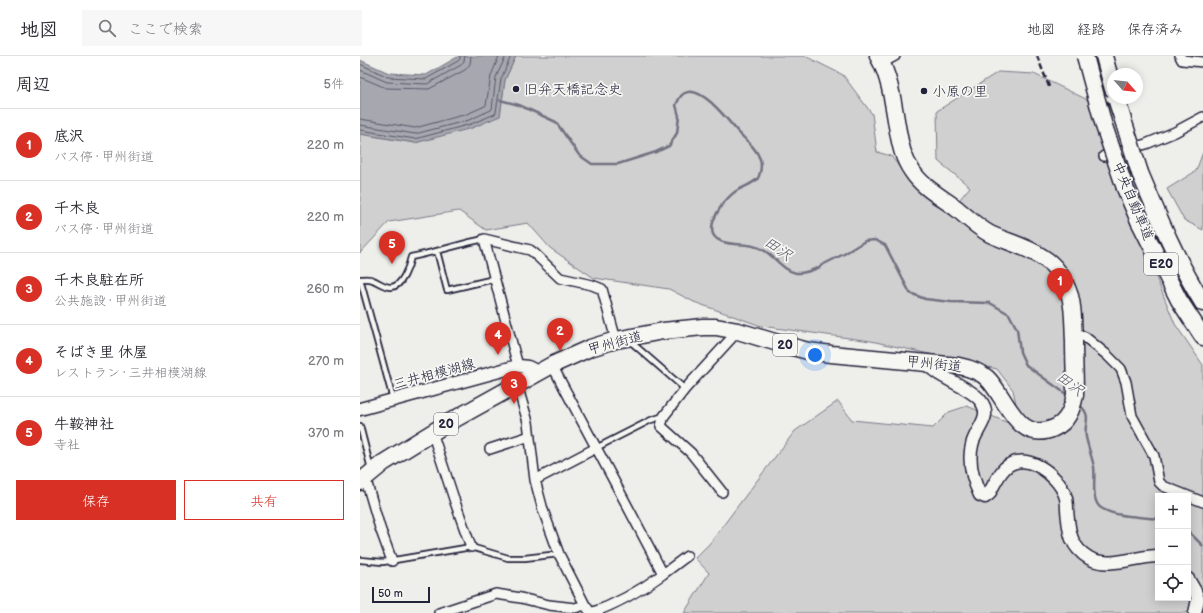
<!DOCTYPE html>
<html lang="ja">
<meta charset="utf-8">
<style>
body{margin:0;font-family:"Balsamiq Sans","Klee One",sans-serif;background:#f7f7f7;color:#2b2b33}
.controls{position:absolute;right:12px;bottom:12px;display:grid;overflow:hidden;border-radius:0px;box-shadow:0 2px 10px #0003}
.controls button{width:36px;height:36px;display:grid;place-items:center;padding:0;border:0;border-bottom:1px solid #e1e1e2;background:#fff;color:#2b2b33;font:20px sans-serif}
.compass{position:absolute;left:747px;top:12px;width:36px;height:36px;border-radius:50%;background:#fff;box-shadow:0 2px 10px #0003;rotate:117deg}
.scale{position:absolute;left:12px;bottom:10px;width:58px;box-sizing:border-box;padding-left:4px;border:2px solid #22223b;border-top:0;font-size:11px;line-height:14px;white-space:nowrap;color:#22223b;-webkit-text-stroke:3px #f6f6f2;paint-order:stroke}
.you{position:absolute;left:455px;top:299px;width:14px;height:14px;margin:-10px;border:3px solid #fff;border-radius:50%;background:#1a73e8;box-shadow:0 0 0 6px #1a73e833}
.badge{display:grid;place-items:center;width:26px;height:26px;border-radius:50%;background:#d93025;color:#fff;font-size:13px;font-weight:700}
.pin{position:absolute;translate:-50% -33px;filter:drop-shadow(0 1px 2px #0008)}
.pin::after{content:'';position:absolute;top:21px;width:14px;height:12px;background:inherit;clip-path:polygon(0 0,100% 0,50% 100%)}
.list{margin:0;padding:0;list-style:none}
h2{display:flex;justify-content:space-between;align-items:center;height:52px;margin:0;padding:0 16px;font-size:17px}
h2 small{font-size:13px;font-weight:400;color:#7c7c81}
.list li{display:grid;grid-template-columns:26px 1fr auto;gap:12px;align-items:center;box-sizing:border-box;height:72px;padding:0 16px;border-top:1px solid #e1e1e2}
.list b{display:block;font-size:15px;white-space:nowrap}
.list p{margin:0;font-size:13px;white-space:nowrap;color:#7c7c81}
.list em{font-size:13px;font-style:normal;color:#7c7c81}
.actions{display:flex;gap:8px;padding:12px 16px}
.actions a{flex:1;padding:9px 0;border:1px solid #d93025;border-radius:0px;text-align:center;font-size:14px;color:#d93025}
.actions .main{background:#d93025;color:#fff}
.icon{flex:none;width:22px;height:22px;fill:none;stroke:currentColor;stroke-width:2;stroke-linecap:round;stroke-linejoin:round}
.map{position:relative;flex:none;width:843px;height:557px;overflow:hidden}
header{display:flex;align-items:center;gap:24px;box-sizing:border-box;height:56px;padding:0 20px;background:#fff;border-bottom:1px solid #e1e1e2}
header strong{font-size:19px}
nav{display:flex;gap:22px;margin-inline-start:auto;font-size:14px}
.search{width:280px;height:36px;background:#f7f7f7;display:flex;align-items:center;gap:10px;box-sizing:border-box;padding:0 14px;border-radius:0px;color:#7c7c81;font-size:15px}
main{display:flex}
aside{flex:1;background:#fff}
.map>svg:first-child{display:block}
</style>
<header>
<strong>地図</strong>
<div class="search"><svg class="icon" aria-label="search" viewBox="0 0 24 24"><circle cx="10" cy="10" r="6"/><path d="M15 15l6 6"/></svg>ここで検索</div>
<nav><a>地図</a><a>経路</a><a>保存済み</a></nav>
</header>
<main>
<aside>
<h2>周辺<small>5件</small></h2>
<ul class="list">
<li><span class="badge">1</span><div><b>底沢</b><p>バス停 · 甲州街道</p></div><em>220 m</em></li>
<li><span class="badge">2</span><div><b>千木良</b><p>バス停 · 甲州街道</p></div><em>220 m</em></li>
<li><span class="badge">3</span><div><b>千木良駐在所</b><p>公共施設 · 甲州街道</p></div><em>260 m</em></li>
<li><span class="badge">4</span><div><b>そばき里 休屋</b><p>レストラン · 三井相模湖線</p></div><em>270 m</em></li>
<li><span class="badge">5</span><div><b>牛鞍神社</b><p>寺社</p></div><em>370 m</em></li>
</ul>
<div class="actions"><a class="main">保存</a><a>共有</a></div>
</aside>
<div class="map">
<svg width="843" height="557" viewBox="0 0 843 557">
<rect width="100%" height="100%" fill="#eeeeeb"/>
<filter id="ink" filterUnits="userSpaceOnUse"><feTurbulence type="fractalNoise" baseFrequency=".025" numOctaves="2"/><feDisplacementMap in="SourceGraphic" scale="8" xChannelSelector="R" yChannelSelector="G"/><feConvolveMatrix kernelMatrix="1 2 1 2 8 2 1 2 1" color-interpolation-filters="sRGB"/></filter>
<g filter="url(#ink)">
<!-- green -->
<path fill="#d0d0d1" stroke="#797986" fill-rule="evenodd" d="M156,0H445L483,19L512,58L517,96L531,100L549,123L589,156L610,131L578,105L577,55L638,16L674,18L730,45L759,138L791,209L815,268L843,309V557H324L349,517L335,502L350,487L389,435L435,375L478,345L492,364L573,372L589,356L607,350L651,368L658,357L653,334L637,313L511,285L401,270L334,246L309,233L234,222L190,192L168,167L126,174L99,155L29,166L0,197V78L55,87L140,60L145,24ZM798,440H828V542H798Z
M843,96V174L824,164L807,133L836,115Z"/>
<!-- water -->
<path fill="#a7a7af" stroke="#727281" d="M99,0H156L145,24L140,60L112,72L55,87L0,78V4L29,17L66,19Z"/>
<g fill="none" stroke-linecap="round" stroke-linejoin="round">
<!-- shore -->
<path stroke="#575769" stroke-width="1" d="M0,8L28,21L66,23L98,5L100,3V0
M0,14L27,26L67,28L101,9L104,5L105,0
M0,21L26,32L69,33L105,14L110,8L111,0
M0,63L55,72L107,58L125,50L126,49L131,20L139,0
M0,69L55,78L109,64L131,54L132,53L136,21L146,0
M0,74L55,83L111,68L135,58L136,56L141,23L151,0"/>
<!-- stream -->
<path stroke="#727281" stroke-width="2.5" d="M140,44L159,49L196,66L219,99L232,108H258L296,96L309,90L317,77L319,60L316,49C319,43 321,37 328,36C344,32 369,66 379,77C387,85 396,92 400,103C402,111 401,117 397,124V123C391,129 383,131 376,135C366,142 352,160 352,173C352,191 381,187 393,190C411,193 420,214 436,217C444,218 453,214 460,211V210L484,198L505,185L515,184L525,189L550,237L565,243L591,246L630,247L649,258L657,273L660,296L666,309L710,341
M718,348C734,360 723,367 726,381C728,391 732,401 734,411C736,422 730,444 741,452C758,462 779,460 798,463
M828,475L843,490"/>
<defs>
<path id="lane" d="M77,195L87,234L134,223
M0,223C4,223 9,222 13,224C18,226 25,231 30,231C42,232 49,210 51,201C76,196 100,188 124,183
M0,223L33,343
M271,286L325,333
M0,370L11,413
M236,392L291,364L304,360
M0,504L23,506L111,491L148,502H165L199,498"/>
<path id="street" d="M820,0L822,4L843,6
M522,7L535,0
M744,100L786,88L815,76L843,61
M714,276L725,281L747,299L761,313L766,326L772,360L794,400L799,426L803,430L843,446
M192,309C229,379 267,448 303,518L327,500
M158,310L124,183L170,194L174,197L200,222L232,229L242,233L256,284
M157,329L168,366L175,424L183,454L199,498L225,549L231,557C257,548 281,534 303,518
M72,376L95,446L111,491
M130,393L170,380
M5,421L20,472L32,505
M175,424L236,392
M362,436L331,397L301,370L304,360L325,333L378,275
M79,557L136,538L161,542L189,549L215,552L225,549"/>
<path id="secondary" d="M564,307C569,310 574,314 579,318C590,325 612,334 620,344C634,361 615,373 612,389C608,405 613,424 620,439L625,441L629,438C633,430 638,419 645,412C665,393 698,419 705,439C707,444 707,449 707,454C709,474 709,490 729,502C748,513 777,500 798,500
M0,353L158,310C167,310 171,311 177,317
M828,523L835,535L838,543L835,557"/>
<path id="highway" d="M744,0L753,33
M780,117C799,162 817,205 843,247
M765,132L779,165L819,244L843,281
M0,426L23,407L86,368L192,309L230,292L256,284L303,275L343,271H356L378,275L418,287L448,295L471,298L599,310C609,312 619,315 627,322C646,340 657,389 694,372C708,366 712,353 715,339C715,321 714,303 714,285C713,270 714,254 710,240C705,225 696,209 682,201C666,190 647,186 630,178C617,171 607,161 596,152C581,141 562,131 552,115C542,101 540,86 537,70C533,46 530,21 518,0"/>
</defs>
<!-- lane casing -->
<use href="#lane" stroke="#22223b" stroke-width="8"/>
<!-- street casing -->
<use href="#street" stroke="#22223b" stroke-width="12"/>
<!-- secondary casing -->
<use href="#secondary" stroke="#22223b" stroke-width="15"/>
<!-- highway casing -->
<use href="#highway" stroke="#22223b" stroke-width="19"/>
<!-- lane -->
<use href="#lane" stroke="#f6f6f2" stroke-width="4.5"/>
<!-- street -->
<use href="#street" stroke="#f6f6f2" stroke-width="9"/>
<!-- secondary -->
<use href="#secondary" stroke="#f6f6f2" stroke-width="12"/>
<!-- highway -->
<use href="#highway" stroke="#f6f6f2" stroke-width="16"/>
<!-- rail -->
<path stroke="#22223b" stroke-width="2.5" stroke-dasharray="6 3" stroke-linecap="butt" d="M677,0L690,33"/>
<defs>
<path id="highway-bridge" d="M725,0L744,70L765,132
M756,42L780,117"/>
</defs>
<!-- highway-bridge casing -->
<use href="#highway-bridge" stroke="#22223b" stroke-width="19" stroke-linecap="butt"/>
<!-- highway-bridge -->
<use href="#highway-bridge" stroke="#f6f6f2" stroke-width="16"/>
</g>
</g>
<!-- markers -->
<g fill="#22223b" stroke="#f6f6f2" stroke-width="1.5">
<circle cx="156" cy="33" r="4"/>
<circle cx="564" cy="35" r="4"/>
</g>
<g text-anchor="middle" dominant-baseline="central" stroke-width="3.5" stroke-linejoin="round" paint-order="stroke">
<!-- shield labels -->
<g fill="#f6f6f2" stroke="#626272" stroke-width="1">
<rect x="784" y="197" width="34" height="22" rx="3"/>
<rect x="413" y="278" width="24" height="22" rx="3"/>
<rect x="74" y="357" width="24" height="22" rx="3"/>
</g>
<g font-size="13" font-weight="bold" fill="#22223b">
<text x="801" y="208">E20</text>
<text x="425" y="289">20</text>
<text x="86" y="368">20</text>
</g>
<!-- poi labels -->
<g font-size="14" fill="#22223b" stroke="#f6f6f2" text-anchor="start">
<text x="164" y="33">旧弁天橋記念史</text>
<text x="572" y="35">小原の里</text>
</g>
<!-- street labels -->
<g font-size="14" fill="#22223b" stroke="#f6f6f2">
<text transform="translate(773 145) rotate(67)">中央自動車道</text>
<text transform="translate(255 287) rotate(-15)">甲州街道</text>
<text transform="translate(574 308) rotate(6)">甲州街道</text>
<text transform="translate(74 318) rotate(-15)">三井相模湖線</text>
</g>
<!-- water labels -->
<g font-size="15" font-style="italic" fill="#575769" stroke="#f6f6f2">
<text transform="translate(418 193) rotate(34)">田沢</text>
<text transform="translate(710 328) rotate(37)">田沢</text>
</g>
</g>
</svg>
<div class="controls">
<button>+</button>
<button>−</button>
<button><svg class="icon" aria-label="locate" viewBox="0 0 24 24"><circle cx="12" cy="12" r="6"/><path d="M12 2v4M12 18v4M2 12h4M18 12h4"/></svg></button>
</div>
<svg class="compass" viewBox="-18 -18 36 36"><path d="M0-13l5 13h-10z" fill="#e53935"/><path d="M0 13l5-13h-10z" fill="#7c7c81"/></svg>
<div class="scale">50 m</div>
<div class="you"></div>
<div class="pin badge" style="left:700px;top:245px">1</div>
<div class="pin badge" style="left:200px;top:295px">2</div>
<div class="pin badge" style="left:154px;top:348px">3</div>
<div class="pin badge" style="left:138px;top:299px">4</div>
<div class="pin badge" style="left:32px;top:208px">5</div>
</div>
</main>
